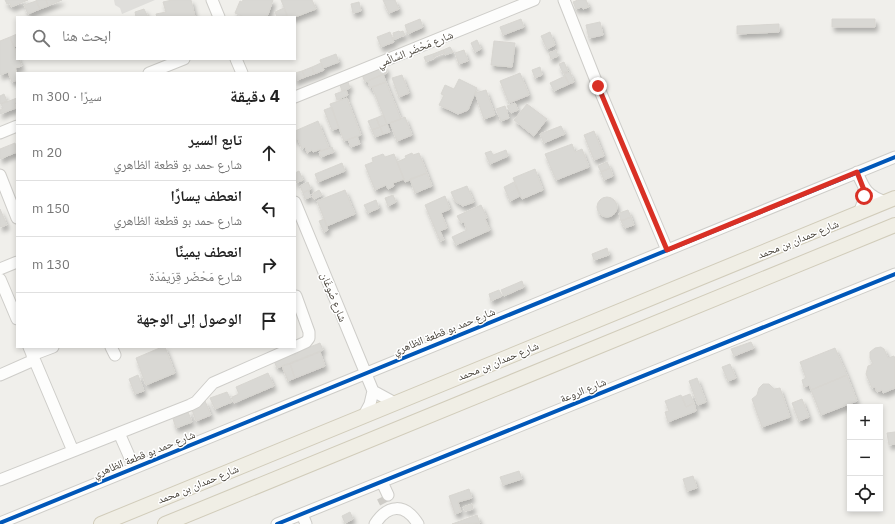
<!DOCTYPE html>
<html lang="ar">
<meta charset="utf-8">
<style>
body{margin:0;font-family:"IBM Plex Sans","Noto Naskh Arabic",sans-serif;background:#f6f6f6;color:#222;direction:rtl}
.controls{position:absolute;right:12px;bottom:12px;display:grid;overflow:hidden;border-radius:0px;box-shadow:0 2px 6px #0003}
.controls button{width:36px;height:36px;display:grid;place-items:center;padding:0;border:0;border-bottom:1px solid #e0e0e0;background:#fff;color:#222;font:20px sans-serif}
.stop{position:absolute;width:12px;height:12px;margin:-9px;border:3px solid #d93025;border-radius:50%;background:#fff}
.stop.end{background:#d93025;border-color:#fff;box-shadow:0 1px 4px #0008}
.list{margin:0;padding:0;list-style:none}
h2{display:flex;justify-content:space-between;align-items:center;height:52px;margin:0;padding:0 16px;font-size:17px}
h2 small{font-size:13px;font-weight:400;color:#767676}
.list li{display:grid;grid-template-columns:26px 1fr auto;gap:12px;align-items:center;box-sizing:border-box;height:56px;padding:0 16px;border-top:1px solid #e0e0e0}
.list b{display:block;font-size:15px;white-space:nowrap}
.list p{margin:0;font-size:13px;white-space:nowrap;color:#767676}
.list em{font-size:13px;font-style:normal;color:#767676}
.icon{flex:none;width:22px;height:22px;fill:none;stroke:currentColor;stroke-width:2;stroke-linecap:round;stroke-linejoin:round}
.map{position:relative;flex:none;width:895px;height:524px;overflow:hidden;direction:ltr}
.search{position:absolute;background:#fff;box-shadow:0 2px 6px #0003;left:16px;top:16px;width:280px;height:44px;display:flex;align-items:center;gap:10px;box-sizing:border-box;padding:0 14px;border-radius:0px;color:#767676;font-size:15px}
.panel{position:absolute;background:#fff;box-shadow:0 2px 6px #0003;left:16px;top:72px;width:280px;height:276px;border-radius:0px;direction:rtl}
.map>svg:first-child{display:block}
</style>
<div class="map">
<svg width="895" height="524" viewBox="0 0 895 524">
<defs>
<filter id="shadow"><feDropShadow dx="2.5" dy="4.5" stdDeviation="2" flood-color="#0004"/></filter>
</defs>
<rect width="100%" height="100%" fill="#f0efeb"/>
<!-- parking -->
<path fill="#dfdedb" d="M114,0H155L122,14L120,8L115,5Z"/>
<!-- building -->
<path fill="#d9d8d4" stroke="#d8d6d1" filter="url(#shadow)" d="M5,0H28L11,7L10,3L7,4Z
M36,0H46L48,6L40,9Z
M46,0H62L48,6Z
M172,0H191L195,17H157L156,14L166,12L163,2Z
M243,0H273L268,15L263,17H244L235,13L240,1L242,2Z
M281,0H312L316,9L295,17H288Z
M383,0H395L399,9L389,13Z
M578,0H586L589,7L583,9L582,7L576,9L573,2Z
M36,1L40,9L28,14L24,5Z
M359,2L361,11L353,13L351,4Z
M284,8L287,16L277,17L275,12Z
M144,9L148,17H136L135,12Z
M420,19L423,27L408,34L405,25Z
M521,19L524,27L503,35L500,27Z
M832,19H875V27H832Z
M600,22L603,35L589,38L586,25Z
M779,24V32L737,34V26Z
M399,31L400,32L403,31L405,35L393,40L392,38L394,37L393,33Z
M390,32L394,42L381,47L377,37Z
M550,32L555,45L547,49L541,36Z
M17,34V46L14,47L10,37Z
M10,37L17,54V59H19L22,66L15,68L17,73V80L12,82L8,72L0,75V41Z
M477,40L481,49L475,52L471,43Z
M494,41L515,43L512,67L491,65Z
M450,47L453,52L445,55L443,50Z
M443,50L444,53L434,57L433,54Z
M464,50L468,61L459,64L455,53Z
M556,50L558,56L551,59L549,53Z
M336,54L339,62L323,68L320,60Z
M433,54L435,58L426,62L424,57Z
M564,62L568,71L563,73L559,64Z
M321,63L324,70L314,74L312,67Z
M385,66L387,73L365,82L362,75Z
M312,67L314,74L305,77L302,71Z
M540,67L542,75L535,78L532,70Z
M302,71L305,77L295,81V73Z
M570,72L574,82L569,84L564,74Z
M520,73L529,95L509,103L500,81Z
M383,74L386,82L370,88L368,81Z
M402,75L409,93L399,97L392,78Z
M565,76L569,84L554,91L550,83Z
M459,79L477,88L468,110L458,114L439,105L444,95L441,94L445,85L454,89Z
M348,82L350,88L342,91L340,85Z
M386,82L401,119L387,124L372,87Z
M346,90L348,95L337,100L335,94Z
M486,90L495,115L484,119L475,93Z
M4,94L7,101L0,104V96Z
M17,98V102L14,103L16,108L0,114V110L3,108L1,104Z
M347,98L361,135L344,141L330,104Z
M515,103L518,110L511,113L507,106Z
M527,104L547,119L534,136L514,120Z
M505,106L509,118L501,121L496,109Z
M332,107L339,128L332,130L324,110Z
M383,115L387,124L380,127L376,118Z
M405,117L412,135L397,141L390,123Z
M376,118L380,127L372,130L368,121Z
M318,121L329,148L321,151V149L313,152L312,150L307,153L305,147L302,149L298,139L295,140V131Z
M387,124L390,132L383,134L380,127Z
M561,126L565,134L544,143L540,134Z
M380,127L383,134L375,137L372,130Z
M594,131L604,156L594,160L584,135Z
M357,136L360,144L351,147L348,140Z
M15,143L17,152L0,159V149Z
M572,144L575,152L582,149L589,167L556,180L545,154Z
M332,147L334,152L321,157L319,152Z
M506,150L508,156L490,164L485,153L491,151L493,155Z
M412,153L413,155L419,153L427,173L405,182L397,162L406,158L405,156Z
M383,154L385,157L394,154L404,179L393,183L394,186L388,189L386,185L375,190L365,165L373,162L372,158Z
M607,162L610,168L601,172L598,166Z
M342,163L345,171L318,182L315,174Z
M610,168L613,176L604,180L601,172Z
M535,169L543,190L522,199L513,178Z
M299,171L303,180L296,183L295,173Z
M427,173L432,186L415,193L410,179Z
M308,182L311,189L303,193L300,186Z
M514,182L520,196L510,201L504,187Z
M467,186L474,202L463,206L455,201L451,192Z
M308,190L311,197L305,199L303,193Z
M319,190L322,195L314,199L312,194Z
M345,190L355,214L327,226L317,201Z
M393,195L396,202L388,206L385,198Z
M445,196L450,209L441,213L447,228L440,231L444,240L440,241L425,205Z
M597 207a10 10 0 1 1 20 0a10 10 0 1 1-20 0Z
M376,200L379,208L368,213L364,205Z
M481,205L487,218L485,219L490,230L456,245L452,237L467,230L464,222L461,223L457,216Z
M0,209L7,225L0,227Z
M628,210L631,217L621,221L619,213Z
M631,217L634,225L625,228L621,221Z
M324,219L328,230L324,232L319,221Z
M607,248L609,255L594,260L592,254Z
M522,281L524,287L504,296L501,290Z
M499,290L502,296L491,301L489,294Z
M751,342L754,348L734,356L731,349Z
M320,343L323,350L277,368L274,361Z
M162,347H165L175,373L146,385L136,358Z
M881,347L884,349L888,358L894,356L895,359V388L883,393L882,390L877,392L875,387L872,388L866,374L868,366L873,364L870,358V352L875,348Z
M835,348L847,375L811,390L809,385L804,387L802,380L806,378L800,362Z
M320,352L325,366L295,378L290,364Z
M290,364L295,378L288,381L282,366Z
M730,364L736,378L728,381L722,367Z
M268,373L274,386L234,403L232,397L239,394L236,387Z
M138,375L144,391L135,394L129,379Z
M847,375L857,401L821,415L811,390Z
M697,378L706,402L698,405L689,381Z
M763,384H769L774,389L780,388L790,417L762,427L752,399L757,395L759,388Z
M227,392L232,402L215,409L210,398Z
M690,394L694,403L686,407L682,397Z
M681,395L686,407L694,403L696,411L668,422L665,412L669,411L665,401Z
M802,399L809,417L799,421L792,403Z
M205,401L211,415L196,421L191,407Z
M188,412L192,422L176,428L173,419Z
M895,432V444L889,445L887,433Z
M519,471L522,479L503,485L500,477Z
M693,476L697,488L687,491L683,479Z
M469,489L472,498L458,502L461,512L455,514L449,496Z
M472,504L473,509L465,511L463,507Z
M350,512L353,519L345,523L342,516Z
M477,515L480,523L452,524Z"/>
<g fill="none" stroke-linecap="round" stroke-linejoin="round">
<!-- minor-tunnel -->
<path stroke="#ceccc7" stroke-width="11" stroke-dasharray="11 5.5" stroke-linecap="butt" d="M382,497L385,503"/>
<defs>
<path id="minor" d="M212,0L219,17
M564,0L598,86L667,250
M236,59L242,73
M149,73L184,59
M295,97L534,0
M0,133L17,126
M857,172C864,189 867,196 886,202
M0,175L17,218
M295,202L373,391L370,404L363,417
M859,214L863,202L864,189
M0,269L17,262
M0,279L17,319
M29,347L73,451
M111,347L115,355
M295,347L306,342L309,338V332L296,296
M32,355L53,347
M0,375L34,360
M373,391L395,403
M119,433L134,467
M0,480L190,405L196,402L213,383L295,347
M382,482L388,495
M302,514L306,524
M0,523L895,157
M277,524L895,274
M375,524C388,504 405,503 418,524"/>
<path id="major" d="M101,524L895,198
M165,524L895,225"/>
</defs>
<!-- minor casing -->
<use href="#minor" stroke="#cecdc9" stroke-width="13"/>
<!-- major casing -->
<use href="#major" stroke="#d1ccba" stroke-width="16"/>
<!-- minor -->
<use href="#minor" stroke="#fdfdfc" stroke-width="11"/>
<!-- major -->
<use href="#major" stroke="#f0eee5" stroke-width="14"/>
<defs>
<path id="cycleway" d="M0,523L895,157
M277,524L895,274"/>
</defs>
<!-- cycleway casing -->
<use href="#cycleway" stroke="#fff" stroke-width="6"/>
<!-- cycleway -->
<use href="#cycleway" stroke="#0057b8" stroke-width="4"/>
</g>
<g fill="none" stroke-linecap="round" stroke-linejoin="round">
<!-- route -->
<path stroke="#d93025" stroke-width="5" d="M598,86L667,250L857,172L864,190V196"/>
</g>
<g text-anchor="middle" dominant-baseline="central" stroke-width="3" stroke-linejoin="round" paint-order="stroke">
<!-- street labels -->
<g font-size="11" fill="#464138" stroke="#fff">
<text transform="translate(415 49) rotate(-22)">شارع مَحْضَر السَّالْمي</text>
<text transform="translate(798 239) rotate(-22)">شارع حمدان بن محمد</text>
<text transform="translate(334 297) rotate(68)">شارع صُوغَان</text>
<text transform="translate(444 331) rotate(-22)">شارع حمد بو قطعة الظاهري</text>
<text transform="translate(498 361) rotate(-22)">شارع حمدان بن محمد</text>
<text transform="translate(583 390) rotate(-22)">شارع الروعة</text>
<text transform="translate(144 454) rotate(-22)">شارع حمد بو قطعة الظاهري</text>
<text transform="translate(198 484) rotate(-22)">شارع حمدان بن محمد</text>
</g>
</g>
</svg>
<div class="controls">
<button>+</button>
<button>−</button>
<button><svg class="icon" aria-label="locate" viewBox="0 0 24 24"><circle cx="12" cy="12" r="6"/><path d="M12 2v4M12 18v4M2 12h4M18 12h4"/></svg></button>
</div>
<div class="stop" style="left:864px;top:196px"></div>
<div class="stop end" style="left:598px;top:86px"></div>
<div class="search"><svg class="icon" aria-label="search" viewBox="0 0 24 24"><circle cx="10" cy="10" r="6"/><path d="M15 15l6 6"/></svg>ابحث هنا</div>
<section class="panel">
<h2>4 دقيقة<small>سيرًا · 300 m</small></h2>
<ul class="list">
<li><svg class="icon" aria-label="ahead" viewBox="0 0 24 24"><path d="M12 20V5M6 11l6-6 6 6"/></svg><div><b>تابع السير</b><p>شارع حمد بو قطعة الظاهري</p></div><em>20 m</em></li>
<li><svg class="icon" aria-label="left" viewBox="0 0 24 24"><path d="M17 20v-9H6M10 6l-5 5 5 5"/></svg><div><b>انعطف يسارًا</b><p>شارع حمد بو قطعة الظاهري</p></div><em>150 m</em></li>
<li><svg class="icon" aria-label="right" viewBox="0 0 24 24"><path d="M7 20v-9h11M14 6l5 5-5 5"/></svg><div><b>انعطف يمينًا</b><p>شارع مَحْضَر قِرَيمْدَة</p></div><em>130 m</em></li>
<li><svg class="icon" aria-label="arrive" viewBox="0 0 24 24"><path d="M6 21V4h12l-3 4 3 4H6"/></svg><div><b>الوصول إلى الوجهة</b></div></li>
</ul>
</section>
</div>
